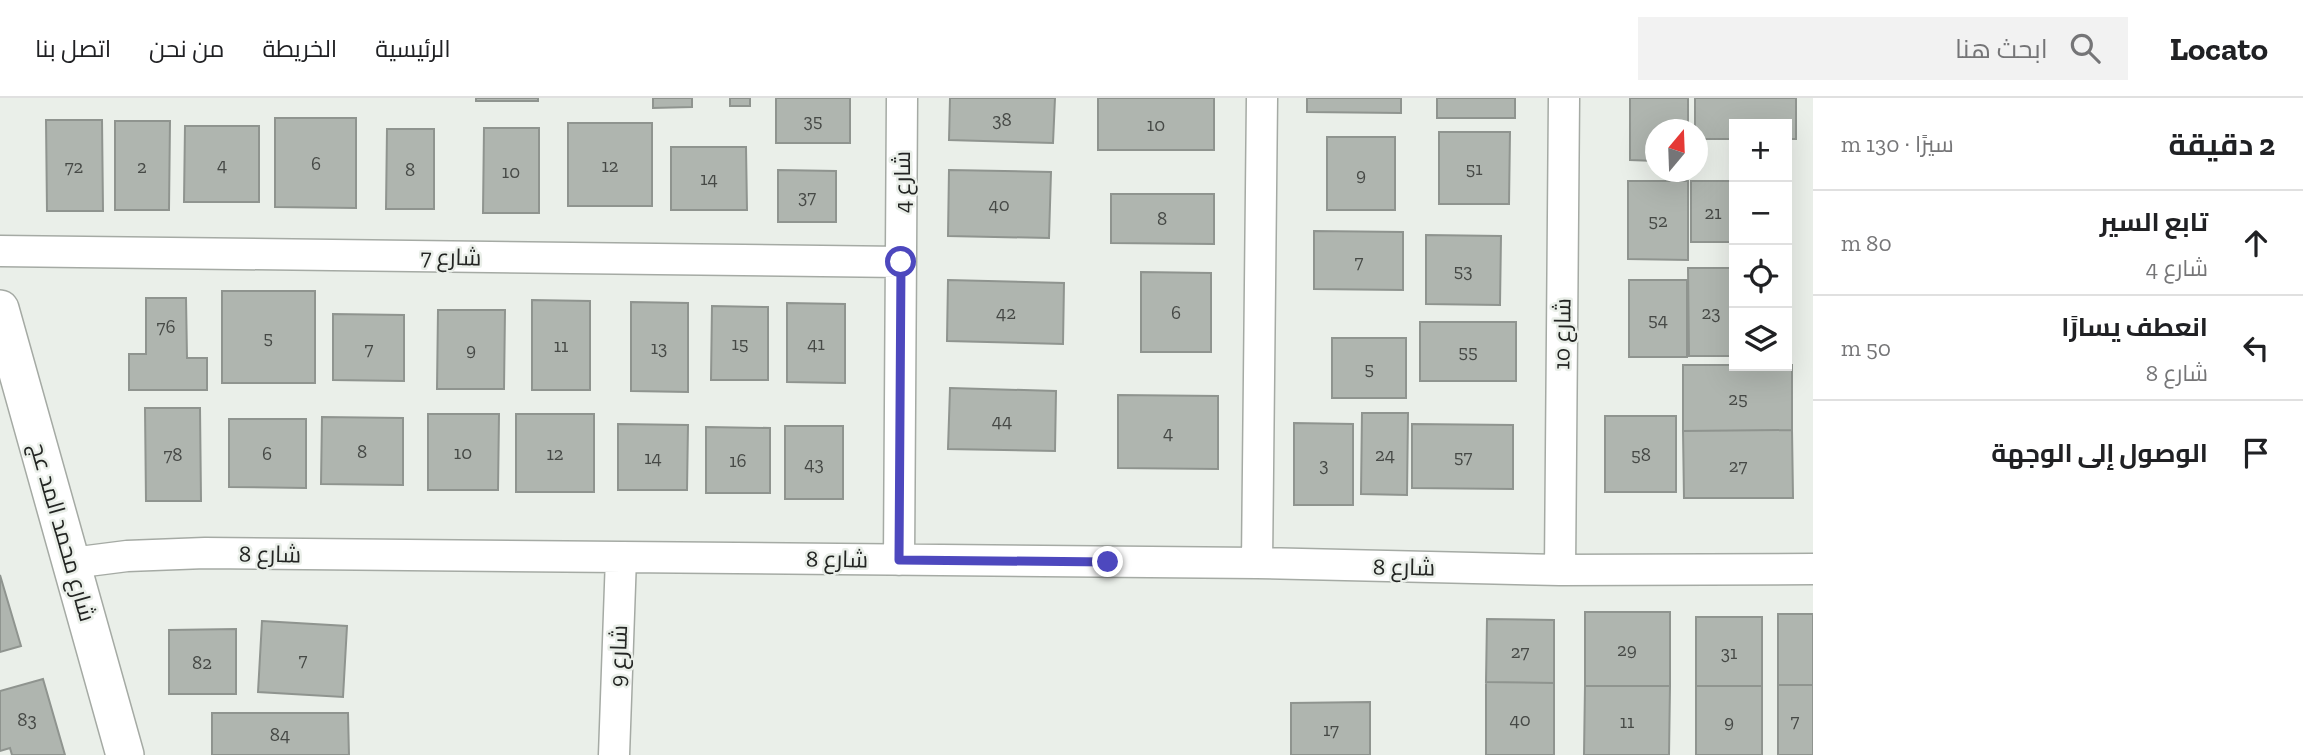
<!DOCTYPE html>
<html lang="ar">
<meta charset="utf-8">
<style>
body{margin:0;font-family:"Zilla Slab",Cairo,serif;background:#f2f2f2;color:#202124;direction:rtl}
.controls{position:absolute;right:21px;top:21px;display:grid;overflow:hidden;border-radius:0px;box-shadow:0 7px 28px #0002}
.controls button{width:63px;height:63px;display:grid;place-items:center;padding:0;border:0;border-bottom:2px solid #e0e0e0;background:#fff;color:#202124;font:35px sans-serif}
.compass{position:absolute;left:1645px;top:21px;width:63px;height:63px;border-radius:50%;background:#fff;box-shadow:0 7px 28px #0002;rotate:19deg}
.stop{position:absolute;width:21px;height:21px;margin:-16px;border:5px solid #4d48be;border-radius:50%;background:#fff}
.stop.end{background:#4d48be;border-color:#fff;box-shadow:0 2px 7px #0008}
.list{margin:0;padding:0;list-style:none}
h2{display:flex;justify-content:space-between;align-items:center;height:91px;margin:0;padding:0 28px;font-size:30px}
h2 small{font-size:23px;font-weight:400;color:#757577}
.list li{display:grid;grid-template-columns:46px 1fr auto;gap:21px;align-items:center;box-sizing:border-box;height:105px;padding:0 28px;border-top:2px solid #e0e0e0}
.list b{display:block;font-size:26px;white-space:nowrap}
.list p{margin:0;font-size:23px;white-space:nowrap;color:#757577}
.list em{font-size:23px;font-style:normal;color:#757577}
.icon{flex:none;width:38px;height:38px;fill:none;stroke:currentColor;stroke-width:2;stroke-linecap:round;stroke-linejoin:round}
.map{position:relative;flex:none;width:1813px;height:657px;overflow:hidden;direction:ltr}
header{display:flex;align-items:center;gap:42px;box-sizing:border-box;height:98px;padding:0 35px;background:#fff;border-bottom:2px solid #e0e0e0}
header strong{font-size:33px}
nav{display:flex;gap:38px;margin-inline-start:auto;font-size:24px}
.search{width:490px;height:63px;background:#f2f2f2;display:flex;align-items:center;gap:18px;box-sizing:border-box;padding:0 24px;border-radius:0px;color:#757577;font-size:26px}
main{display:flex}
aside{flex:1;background:#fff}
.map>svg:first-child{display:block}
</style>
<header>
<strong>Locato</strong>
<div class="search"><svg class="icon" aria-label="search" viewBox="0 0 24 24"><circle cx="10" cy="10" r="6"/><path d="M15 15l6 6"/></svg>ابحث هنا</div>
<nav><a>الرئيسية</a><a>الخريطة</a><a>من نحن</a><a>اتصل بنا</a></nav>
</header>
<main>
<aside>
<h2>2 دقيقة<small>سيرًا · 130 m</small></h2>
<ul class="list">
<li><svg class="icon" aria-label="ahead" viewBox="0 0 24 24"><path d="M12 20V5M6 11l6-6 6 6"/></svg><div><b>تابع السير</b><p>شارع 4</p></div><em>80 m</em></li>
<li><svg class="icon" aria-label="left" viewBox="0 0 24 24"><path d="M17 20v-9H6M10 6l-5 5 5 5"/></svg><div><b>انعطف يسارًا</b><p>شارع 8</p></div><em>50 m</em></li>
<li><svg class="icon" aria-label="arrive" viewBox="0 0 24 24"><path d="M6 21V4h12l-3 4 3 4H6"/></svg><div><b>الوصول إلى الوجهة</b></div></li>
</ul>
</aside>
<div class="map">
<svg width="1813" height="657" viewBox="0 0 1813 657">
<rect width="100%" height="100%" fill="#eaefe9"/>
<!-- building -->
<path fill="#afb5af" stroke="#8f948f" stroke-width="2" d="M476,0H538V3H476Z
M653,0H692V9L653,10Z
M730,0H750V8H730Z
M776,0H850V45H776Z
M950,0H1055L1053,45L949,42Z
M1098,0H1214V52H1098Z
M1307,0H1401V15L1307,14Z
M1437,0H1515V20H1437Z
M1630,0H1688V32H1656V63L1630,62Z
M1695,0H1796V41H1787V26H1734V41H1698V32H1695Z
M275,20H356V110L275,109Z
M46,22H102L103,113H47Z
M115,23H170L169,112H115Z
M568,25H652V108H568Z
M185,28H259V104H184Z
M484,30H539V115H483Z
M387,31H434V111H386Z
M1439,34H1510L1509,106H1439Z
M1327,39H1395V112H1327Z
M671,49H746L747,112H671Z
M778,72L836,73V124H778Z
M949,72L1051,74L1049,140L948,138Z
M1628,83H1688V162L1628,161Z
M1691,83H1734V144H1691Z
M1111,96H1214V146L1111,145Z
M1314,133L1403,134V192L1314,191Z
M1426,137L1501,138L1500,207L1426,206Z
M1688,170H1734V258H1689Z
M1141,174L1211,175V254H1141Z
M948,182L1064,185L1063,246L947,243Z
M1629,182H1687V259H1629Z
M222,193H315V285H222Z
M146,200H186L187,260H207V292H129V256H146Z
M532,202L590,203V292H532Z
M631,204L688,205V294L631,293Z
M787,205L845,206V285L787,284Z
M712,208L768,209V282H711Z
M438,212H505L504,291H437Z
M333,216L404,217V283L333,282Z
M1420,224H1516V283H1420Z
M1332,240H1406V300H1332Z
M1683,267H1792V332L1683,333Z
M950,290L1056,293L1055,353L948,351Z
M1118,297L1218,298V371L1118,370Z
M145,310H200L201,403H146Z
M1362,315H1408L1407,397L1361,396Z
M428,316H499L498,392H428Z
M516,316H594V394H516Z
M1605,318H1676V394H1605Z
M322,319L403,320V387L321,386Z
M229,321H306V390L229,389Z
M1294,325L1353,326V407H1294Z
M618,326L688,327L687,392H618Z
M1412,326L1513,327V391L1412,390Z
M785,328H843V401H785Z
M706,329L770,330V395H706Z
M1792,332L1793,400H1684L1683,333Z
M0,477L21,548L0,554Z
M1585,514H1670V588H1585Z
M1778,516H1813V587H1778Z
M1696,519H1762V588H1696Z
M1487,521L1554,522V585L1486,584Z
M262,523L347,528L343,599L258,594Z
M236,531V596H169V532Z
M43,581L65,657H12L10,650L0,653V593Z
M1486,584L1554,585V657H1486Z
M1778,587H1813V657H1778Z
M1585,588H1670L1669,657H1584Z
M1696,588H1762V657H1696Z
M1370,604V657H1291V605Z
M212,615H348L349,657H212Z"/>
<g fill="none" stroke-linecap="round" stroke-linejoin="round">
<defs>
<path id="minor" d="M0,153L901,164
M899,462L902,0
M72,465L127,458L205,455L1257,465L1560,472L1813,471
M1257,465L1262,0
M1560,472L1564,0
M614,657L621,459"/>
<path id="tertiary" d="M0,211L125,657"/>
</defs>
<!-- minor casing -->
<use href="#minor" stroke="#a5aaa4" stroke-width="33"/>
<!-- tertiary casing -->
<use href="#tertiary" stroke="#a5aaa4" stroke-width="40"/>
<!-- minor -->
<use href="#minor" stroke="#fff" stroke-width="30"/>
<!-- tertiary -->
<use href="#tertiary" stroke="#fff" stroke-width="37"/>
</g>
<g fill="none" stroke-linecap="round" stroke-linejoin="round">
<!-- route -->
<path stroke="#4d48be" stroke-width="9" d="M901,164L899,462L1108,464"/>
</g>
<g text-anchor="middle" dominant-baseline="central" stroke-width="5" stroke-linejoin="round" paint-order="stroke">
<!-- number labels -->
<g font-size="19" fill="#464946">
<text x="1002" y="21">38</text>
<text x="813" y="22">35</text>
<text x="1156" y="26">10</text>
<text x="316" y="65">6</text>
<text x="222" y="66">4</text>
<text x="610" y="67">12</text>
<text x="74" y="68">72</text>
<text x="142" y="68">2</text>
<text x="1474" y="70">51</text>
<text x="410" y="71">8</text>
<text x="511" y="73">10</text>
<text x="1361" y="76">9</text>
<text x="709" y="80">14</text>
<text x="807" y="98">37</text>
<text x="999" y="106">40</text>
<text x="1713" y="114">21</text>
<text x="1162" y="120">8</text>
<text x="1658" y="122">52</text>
<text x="1359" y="163">7</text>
<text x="1463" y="172">53</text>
<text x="1006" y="214">42</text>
<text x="1176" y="214">6</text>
<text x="1711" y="214">23</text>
<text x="1658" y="221">54</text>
<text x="166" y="228">76</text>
<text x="268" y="239">5</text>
<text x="740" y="245">15</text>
<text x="816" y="245">41</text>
<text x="561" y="247">11</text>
<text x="659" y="249">13</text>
<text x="369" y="250">7</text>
<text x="471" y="251">9</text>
<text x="1468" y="253">55</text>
<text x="1369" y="270">5</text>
<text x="1738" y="300">25</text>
<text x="1002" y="322">44</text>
<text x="1168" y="334">4</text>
<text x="362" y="353">8</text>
<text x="463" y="354">10</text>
<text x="267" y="355">6</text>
<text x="555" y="355">12</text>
<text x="173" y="356">78</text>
<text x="1385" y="356">24</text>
<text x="1641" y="356">58</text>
<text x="1463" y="358">57</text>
<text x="653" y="359">14</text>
<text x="738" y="362">16</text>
<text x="814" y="365">43</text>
<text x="1324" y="366">3</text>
<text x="1738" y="367">27</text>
<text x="1627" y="551">29</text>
<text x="1520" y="553">27</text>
<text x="1729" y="554">31</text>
<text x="303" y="561">7</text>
<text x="202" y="564">82</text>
<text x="27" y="621">83</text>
<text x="1520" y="621">40</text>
<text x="1795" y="622">7</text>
<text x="1627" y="623">11</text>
<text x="1729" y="623">9</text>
<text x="1331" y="631">17</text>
<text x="280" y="636">84</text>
</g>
<!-- street labels -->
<g font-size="23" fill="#232523" stroke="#eaefe9">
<text transform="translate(902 84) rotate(-90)">شارع 4</text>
<text transform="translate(451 159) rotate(1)">شارع 7</text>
<text transform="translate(1562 236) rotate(-89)">شارع 10</text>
<text transform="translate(63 434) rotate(74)">شارع محمد المد عج</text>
<text transform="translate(270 456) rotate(1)">شارع 8</text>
<text transform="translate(837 461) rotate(1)">شارع 8</text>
<text transform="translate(1404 469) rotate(1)">شارع 8</text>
<text transform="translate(618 558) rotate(-88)">شارع 9</text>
</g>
</g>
</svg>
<div class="controls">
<button>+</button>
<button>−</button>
<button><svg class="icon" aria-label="locate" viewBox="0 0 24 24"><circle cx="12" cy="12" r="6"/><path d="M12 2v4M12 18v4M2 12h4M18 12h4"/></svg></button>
<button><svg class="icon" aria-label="layers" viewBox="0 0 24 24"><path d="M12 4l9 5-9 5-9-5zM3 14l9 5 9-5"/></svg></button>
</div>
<svg class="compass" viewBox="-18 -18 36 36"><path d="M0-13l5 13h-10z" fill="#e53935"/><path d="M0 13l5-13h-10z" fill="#757577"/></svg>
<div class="stop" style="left:901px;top:164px"></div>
<div class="stop end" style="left:1108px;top:464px"></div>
</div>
</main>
